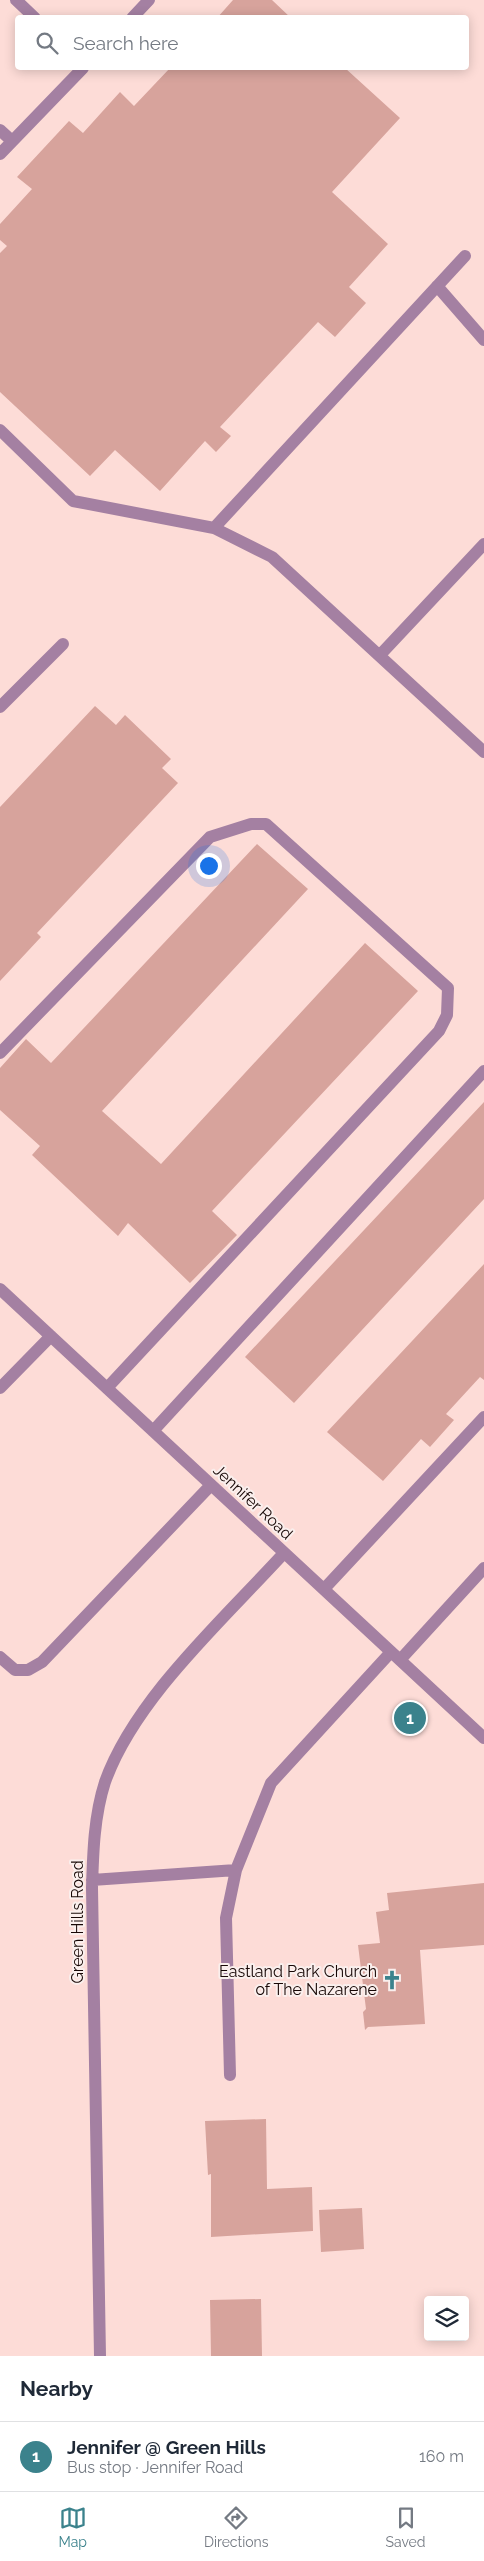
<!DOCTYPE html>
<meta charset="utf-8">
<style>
body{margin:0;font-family:Raleway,sans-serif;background:#f2f2f3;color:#1f2937}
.controls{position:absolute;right:15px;bottom:15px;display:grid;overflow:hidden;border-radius:5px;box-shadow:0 2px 12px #0003}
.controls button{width:45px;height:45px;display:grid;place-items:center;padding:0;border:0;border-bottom:1px solid #e0e1e3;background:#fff;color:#1f2937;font:25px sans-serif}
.you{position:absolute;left:208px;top:865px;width:18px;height:18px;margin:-12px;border:4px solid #fff;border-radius:50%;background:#1a73e8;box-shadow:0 0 0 8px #1a73e833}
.badge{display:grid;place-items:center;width:32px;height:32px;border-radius:50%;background:#3b828c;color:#fff;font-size:16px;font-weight:700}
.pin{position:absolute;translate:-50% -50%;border:2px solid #fff;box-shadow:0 1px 5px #0006}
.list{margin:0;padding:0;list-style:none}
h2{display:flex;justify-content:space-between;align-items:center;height:65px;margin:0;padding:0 20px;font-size:21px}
h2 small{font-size:16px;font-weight:400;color:#747a83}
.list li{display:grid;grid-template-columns:32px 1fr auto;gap:15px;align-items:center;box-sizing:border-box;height:70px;padding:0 20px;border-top:1px solid #e0e1e3}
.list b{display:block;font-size:19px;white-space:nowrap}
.list p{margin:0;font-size:16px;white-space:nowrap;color:#747a83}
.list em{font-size:16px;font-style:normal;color:#747a83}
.icon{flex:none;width:28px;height:28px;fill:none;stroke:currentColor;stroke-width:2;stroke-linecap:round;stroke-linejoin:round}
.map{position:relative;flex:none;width:484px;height:2356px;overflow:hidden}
.search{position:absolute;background:#fff;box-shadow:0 2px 12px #0003;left:15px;right:15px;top:15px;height:55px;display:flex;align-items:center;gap:12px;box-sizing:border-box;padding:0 18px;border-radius:5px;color:#747a83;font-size:19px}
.sheet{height:135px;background:#fff}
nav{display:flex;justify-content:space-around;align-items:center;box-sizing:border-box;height:70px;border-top:1px solid #e0e1e3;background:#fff;font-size:14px;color:#747a83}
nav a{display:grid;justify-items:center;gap:2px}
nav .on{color:#3b828c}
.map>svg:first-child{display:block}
</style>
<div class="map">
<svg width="484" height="2356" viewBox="0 0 484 2356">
<rect width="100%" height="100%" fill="#fddcd7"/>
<!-- building -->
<path fill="#d7a39c" d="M233,0H272L291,18H217Z
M170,68H345L400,118L332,192L388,244L349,287L366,303L335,337L318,322L220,427L231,436L216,452L205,441L160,491L115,450L90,476L0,392V253L7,246L0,240V224L32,189L17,177L69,121L83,133L120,92L134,106Z
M95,706L116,725L125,715L171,759L162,768L178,783L37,933L41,937L0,981V807Z
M257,844L308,889L102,1111L161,1164L365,943L418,991L212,1211L237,1235L190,1283L128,1223L118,1236L32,1155L40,1146L0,1110V1068L26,1039L51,1063Z
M484,1102V1199L294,1403L245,1357Z
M484,1264V1380L480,1377L446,1414L454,1420L430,1447L421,1439L383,1481L327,1432Z
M484,1883V1945L420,1950L425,2024L368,2027L365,2030L363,2012L366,2009L358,1945L380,1943L376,1912L389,1910L387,1893Z
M266,2119L267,2189L312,2187L313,2231L211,2237V2174L208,2175L205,2121Z
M362,2208L364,2249L321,2252L319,2210Z
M261,2299L262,2356H211L210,2300Z"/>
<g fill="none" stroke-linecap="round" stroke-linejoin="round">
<!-- minor -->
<path stroke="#a480a2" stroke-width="12" d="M16,0L35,18
M132,18L149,0
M0,130L12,141
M0,154L83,68
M437,286L484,340
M0,430L73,501L214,528L272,557L484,752
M214,528L465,256
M380,655L484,544
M0,707L63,644
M0,1053L210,837L251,824H266L448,988L447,1015L439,1031L107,1388
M0,1289L484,1738
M0,1388L51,1336
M153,1431L484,1071
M324,1589L484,1417
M0,1657L15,1670H28L42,1662L211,1485
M400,1660L484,1568
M92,1880L236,1870L271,1783L391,1652
M230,2075L226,1918L236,1870
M100,2356L92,1888C93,1853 94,1816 105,1782C135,1698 224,1619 284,1553"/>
</g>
<!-- icons -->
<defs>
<symbol id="church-bare" viewBox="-9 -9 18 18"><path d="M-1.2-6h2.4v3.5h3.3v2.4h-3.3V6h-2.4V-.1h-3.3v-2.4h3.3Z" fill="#3b828c" stroke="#faefed" stroke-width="2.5" paint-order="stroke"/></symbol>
</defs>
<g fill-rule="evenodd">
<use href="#church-bare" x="378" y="1966" width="28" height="28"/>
</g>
<g text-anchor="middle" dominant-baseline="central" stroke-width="4" stroke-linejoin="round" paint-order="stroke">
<!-- street labels -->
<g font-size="16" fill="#170705" stroke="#faefed">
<text transform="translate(253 1502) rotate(43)">Jennifer Road</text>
<text transform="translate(77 1922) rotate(-90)">Green Hills Road</text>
</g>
<!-- poi labels -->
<g font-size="16" fill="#170705" stroke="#faefed" text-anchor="end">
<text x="377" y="1971">Eastland Park Church<tspan x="377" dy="18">of The Nazarene</tspan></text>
</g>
</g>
</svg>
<div class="controls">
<button><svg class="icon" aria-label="layers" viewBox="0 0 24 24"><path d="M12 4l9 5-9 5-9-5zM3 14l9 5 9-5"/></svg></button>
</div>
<div class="you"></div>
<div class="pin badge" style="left:410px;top:1718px">1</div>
<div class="search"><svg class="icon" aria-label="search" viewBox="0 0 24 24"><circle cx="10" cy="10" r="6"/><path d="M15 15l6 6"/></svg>Search here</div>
</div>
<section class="sheet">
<h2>Nearby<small></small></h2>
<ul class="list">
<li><span class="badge">1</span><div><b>Jennifer @ Green Hills</b><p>Bus stop · Jennifer Road</p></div><em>160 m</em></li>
</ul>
</section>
<nav>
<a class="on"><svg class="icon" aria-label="map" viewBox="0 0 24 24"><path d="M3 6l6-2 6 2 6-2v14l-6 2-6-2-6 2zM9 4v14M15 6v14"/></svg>Map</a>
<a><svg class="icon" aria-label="directions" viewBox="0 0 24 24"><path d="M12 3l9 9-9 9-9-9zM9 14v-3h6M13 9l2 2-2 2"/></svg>Directions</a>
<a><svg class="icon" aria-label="saved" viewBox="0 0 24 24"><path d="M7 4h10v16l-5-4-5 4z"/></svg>Saved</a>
</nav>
